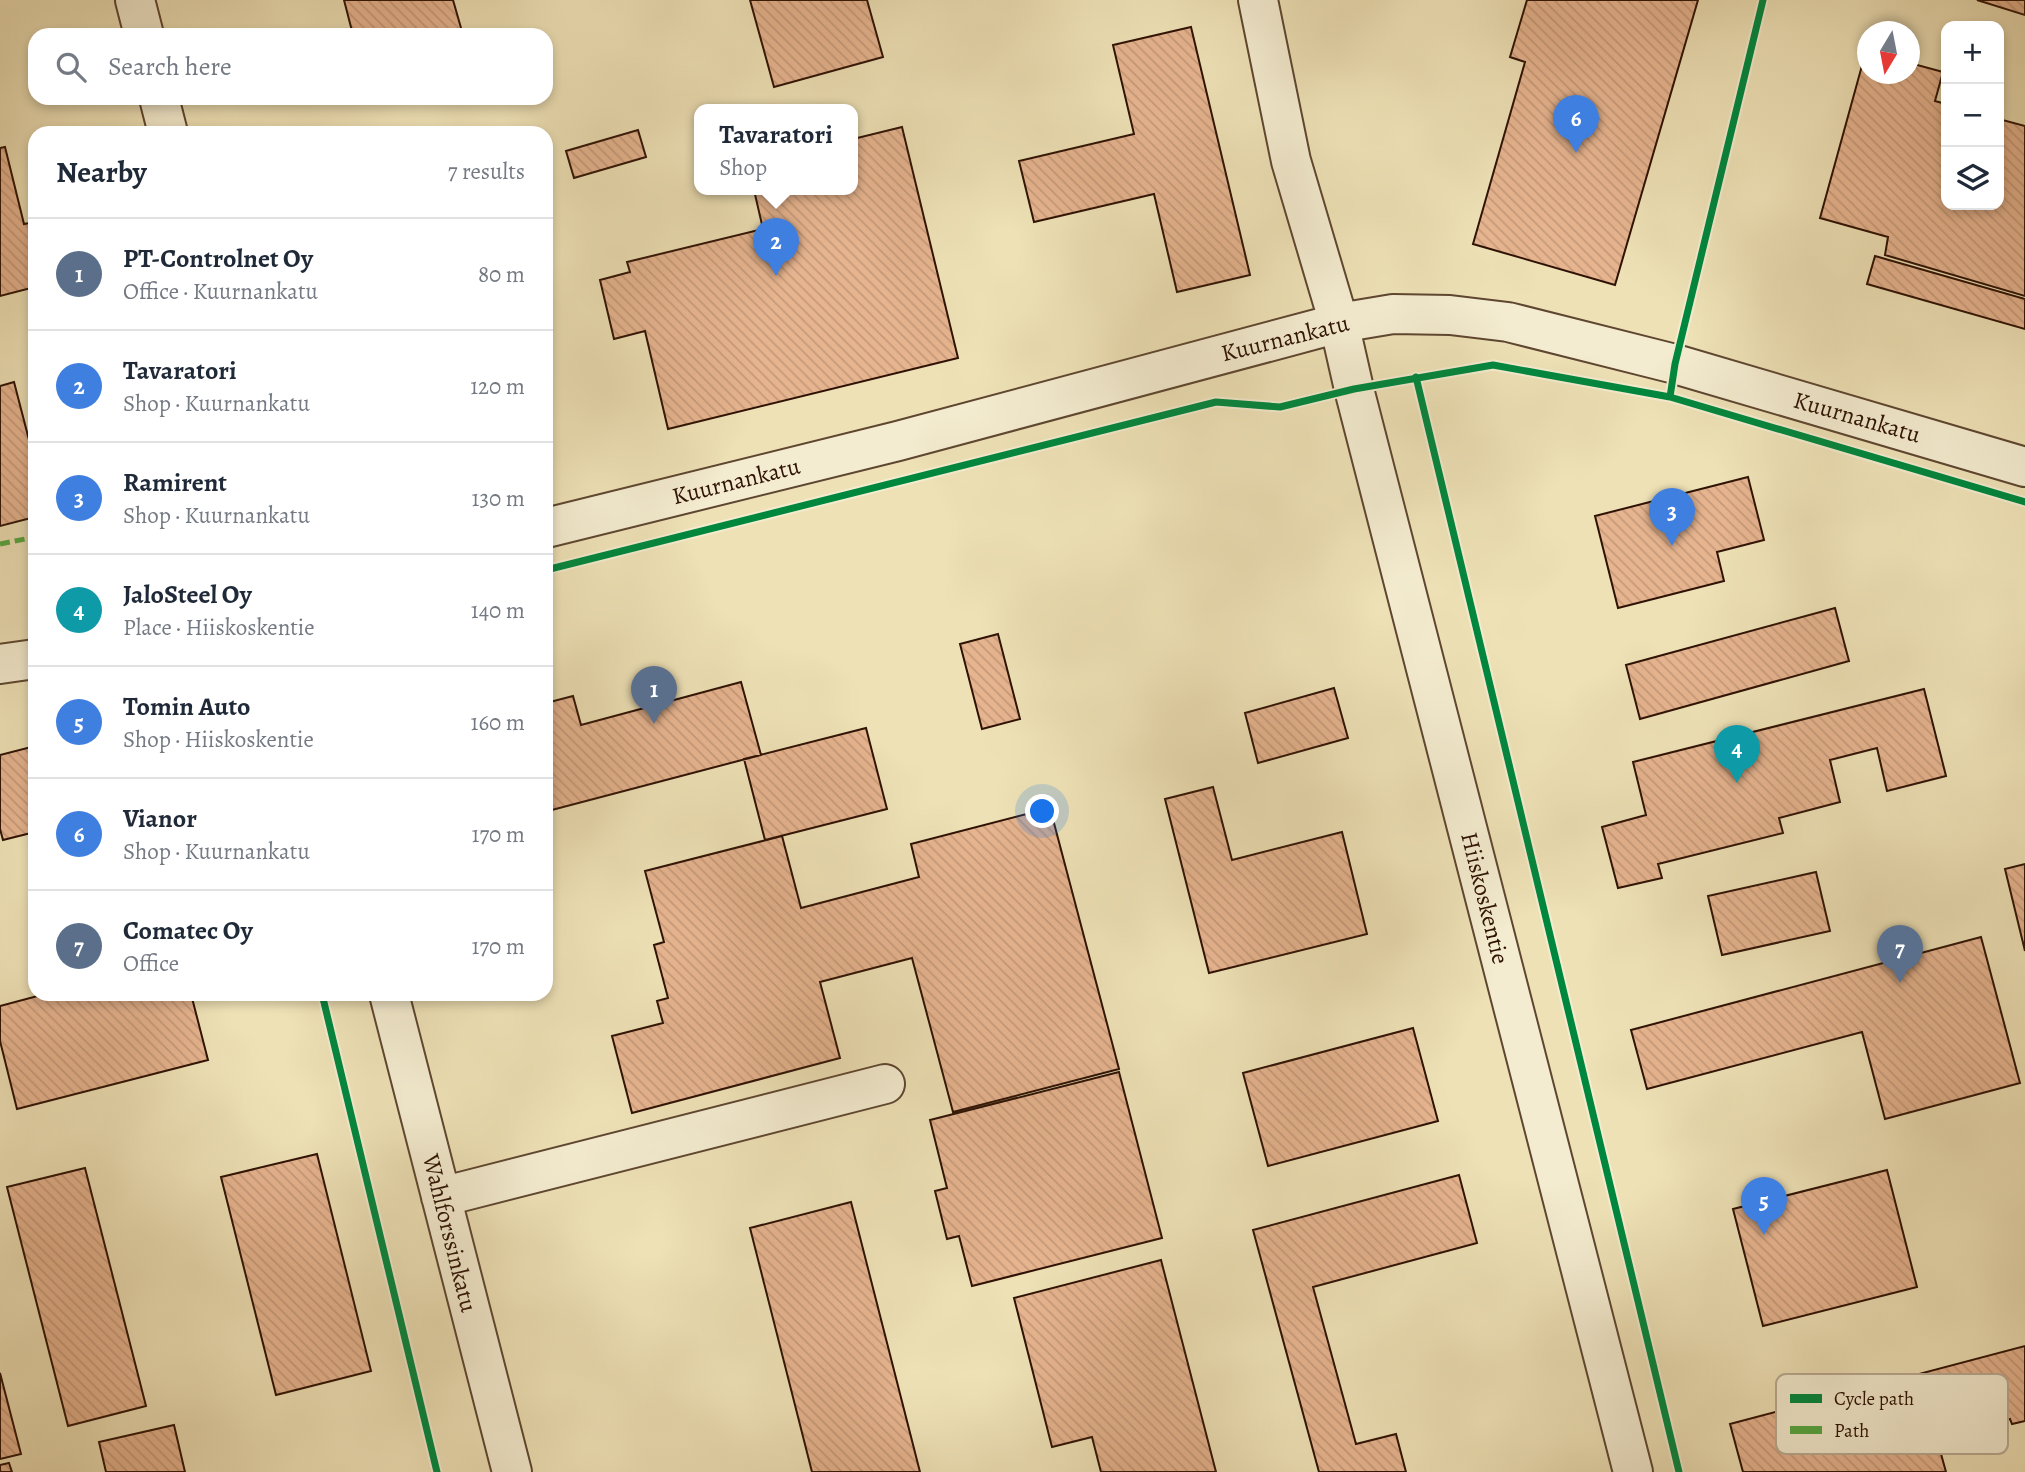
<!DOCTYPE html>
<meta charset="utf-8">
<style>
body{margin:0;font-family:Alegreya,serif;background:#f6f6f7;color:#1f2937}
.controls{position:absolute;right:21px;top:21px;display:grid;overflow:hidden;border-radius:14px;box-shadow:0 4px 10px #0003}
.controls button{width:63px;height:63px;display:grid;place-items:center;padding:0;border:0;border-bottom:2px solid #e0e1e3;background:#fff;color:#1f2937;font:35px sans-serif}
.compass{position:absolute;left:1857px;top:21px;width:63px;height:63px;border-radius:50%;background:#fff;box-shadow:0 4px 10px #0003;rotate:190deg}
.you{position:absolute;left:1043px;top:812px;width:24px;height:24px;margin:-18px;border:5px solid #fff;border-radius:50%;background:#1a73e8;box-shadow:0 0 0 10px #1a73e833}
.badge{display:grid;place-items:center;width:46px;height:46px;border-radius:50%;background:#2563eb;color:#fff;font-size:23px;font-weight:700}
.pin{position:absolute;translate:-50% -58px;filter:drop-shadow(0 2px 4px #0008)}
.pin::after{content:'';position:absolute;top:37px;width:24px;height:21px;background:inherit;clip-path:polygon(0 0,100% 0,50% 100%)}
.popup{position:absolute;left:694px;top:104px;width:164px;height:91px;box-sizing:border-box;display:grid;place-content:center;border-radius:14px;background:#fff;filter:drop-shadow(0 2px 5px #0005);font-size:23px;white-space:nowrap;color:#747a83}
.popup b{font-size:26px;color:#1f2937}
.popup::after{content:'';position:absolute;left:50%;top:100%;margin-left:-14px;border:14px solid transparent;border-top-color:#fff}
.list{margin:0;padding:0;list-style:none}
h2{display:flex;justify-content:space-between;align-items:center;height:91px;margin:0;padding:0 28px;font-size:30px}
h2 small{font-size:23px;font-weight:400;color:#747a83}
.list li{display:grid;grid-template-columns:46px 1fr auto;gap:21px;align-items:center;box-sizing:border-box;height:112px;padding:0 28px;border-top:2px solid #e0e1e3}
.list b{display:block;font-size:26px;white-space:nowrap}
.list p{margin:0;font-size:23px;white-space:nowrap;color:#747a83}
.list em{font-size:23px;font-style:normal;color:#747a83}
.icon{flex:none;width:38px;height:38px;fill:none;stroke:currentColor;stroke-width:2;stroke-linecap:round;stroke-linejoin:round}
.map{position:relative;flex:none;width:2025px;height:1472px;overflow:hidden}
.search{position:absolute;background:#fff;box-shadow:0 4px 10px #0003;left:28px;top:28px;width:525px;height:77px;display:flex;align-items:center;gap:18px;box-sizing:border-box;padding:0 24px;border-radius:21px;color:#747a83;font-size:26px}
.panel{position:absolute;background:#fff;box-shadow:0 4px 10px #0003;left:28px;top:126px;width:525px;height:875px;border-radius:21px}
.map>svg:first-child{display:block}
</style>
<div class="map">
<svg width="2025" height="1472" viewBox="0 0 2025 1472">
<defs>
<pattern id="building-back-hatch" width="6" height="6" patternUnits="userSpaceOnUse" patternTransform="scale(1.75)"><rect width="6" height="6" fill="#e6b48f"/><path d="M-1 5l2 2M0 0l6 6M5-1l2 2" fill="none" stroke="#c69a7a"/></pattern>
</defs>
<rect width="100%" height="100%" fill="#eee1b6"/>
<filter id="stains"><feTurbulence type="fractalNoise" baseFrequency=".00286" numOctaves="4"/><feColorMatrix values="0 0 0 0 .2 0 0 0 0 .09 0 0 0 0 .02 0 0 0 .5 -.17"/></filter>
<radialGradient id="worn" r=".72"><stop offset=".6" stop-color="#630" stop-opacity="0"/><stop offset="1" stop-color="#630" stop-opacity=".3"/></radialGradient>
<!-- building -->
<path fill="url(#building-back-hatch)" stroke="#2e1204" stroke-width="2" d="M344,0H453L463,35H353Z
M750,0H867L883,57L774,87Z
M1527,0H1698L1615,285L1473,244L1525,62L1510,57Z
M1977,0H2025V15Z
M1191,27L1250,275L1177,292L1154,194L1034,222L1019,161L1134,134L1113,45Z
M1866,51L1868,74H1910V63L1943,72L1935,101L1946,104V205H1999V119L2025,126V296L1885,255L1888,237L1820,218Z
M902,127L958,358L668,429L645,331L614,339L600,280L630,272L627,262L763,229L754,190H853V139Z
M638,130L646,157L574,178L566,151Z
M5,147L24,224L35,222V287L0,296V148Z
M1875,256L2025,299V329L1867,284Z
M14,382L35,463V517L0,526V386Z
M1748,477L1764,540L1717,552L1724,581L1618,608L1595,516Z
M1835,608L1849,661L1640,719L1626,665Z
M998,634L1020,719L982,729L960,644Z
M741,682L761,755L548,811L546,802V703L573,696L581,725Z
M1334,688L1348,738L1258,763L1245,713Z
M1924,689L1946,776L1887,791L1877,748L1830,760L1840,802L1779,818L1783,833L1658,864L1662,878L1618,888L1602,827L1646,815L1633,762Z
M866,728L887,809L765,840L744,759Z
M35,746V832L3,840L0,829V755Z
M1213,787L1232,860L1342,832L1367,934L1209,973L1165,799Z
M1050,808L1119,1069L953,1112L912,958L820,982L840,1058L632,1113L612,1036L663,1023L657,1001L668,998L654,945L664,942L645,871L782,836L801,908L919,877L911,844Z
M2025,864V951L2005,869Z
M1816,872L1830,931L1722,955L1708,896Z
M1981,937L2020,1083L1885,1119L1862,1032L1647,1089L1631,1030Z
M45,994H191L208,1060L17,1109L0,1041V1006Z
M1413,1028L1438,1121L1268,1166L1243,1073Z
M1119,1072L1162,1238L972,1286L959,1236L947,1239L935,1191L947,1188L930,1120Z
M317,1154L371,1371L276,1395L221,1177Z
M85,1168L146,1406L68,1426L7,1187Z
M1887,1170L1917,1287L1763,1326L1733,1209Z
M1459,1175L1477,1243L1313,1287L1356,1444L1396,1434L1406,1472H1319L1253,1230Z
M851,1202L920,1472H812L750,1228Z
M1161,1260L1216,1472H1101L1092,1437L1052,1447L1014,1298Z
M2025,1346V1421L2012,1424L2010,1419L1968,1430L1970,1435L1938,1443L1946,1472H1743L1730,1424Z
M0,1373L21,1454L0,1459Z
M174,1425L185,1472H106L99,1442Z
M9,1463L12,1472H0V1465Z"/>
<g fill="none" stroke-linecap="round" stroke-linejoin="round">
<defs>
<path id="minor" d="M135,0L144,35
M1258,0L1291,161L1339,323L1354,389L1633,1472
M159,98L168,133
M546,528L898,441L1339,323L1393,314L1450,315L1508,322L1675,364L2025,467
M0,664L35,659
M389,994L512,1472
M441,1197L885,1084"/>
</defs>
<!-- minor casing -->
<use href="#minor" stroke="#5e4630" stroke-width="42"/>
<!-- minor -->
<use href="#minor" stroke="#f4ecd0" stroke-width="38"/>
<!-- quiet -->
<path stroke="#54a840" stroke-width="5" stroke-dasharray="10 5" stroke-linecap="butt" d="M0,544L35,537"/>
<defs>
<path id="cycleway" d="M1416,377L1679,1472
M1670,397L1675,364L1763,0
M546,570L1216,402L1280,407L1354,389L1493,365L1670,397L2025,502
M322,994L437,1472"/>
</defs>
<!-- cycleway casing -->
<use href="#cycleway" stroke="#f4ecd0" stroke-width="11"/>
<!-- cycleway -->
<use href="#cycleway" stroke="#00873e" stroke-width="7"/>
</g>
<g text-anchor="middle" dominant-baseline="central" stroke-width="7" stroke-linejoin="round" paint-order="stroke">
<!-- street labels -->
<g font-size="24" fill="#2e1204" stroke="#f4ecd0">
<text transform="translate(1285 338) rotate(-14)">Kuurnankatu</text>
<text transform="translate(1857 417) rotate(16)">Kuurnankatu</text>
<text transform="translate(736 481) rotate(-14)">Kuurnankatu</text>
<text transform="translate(1485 898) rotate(76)">Hiiskoskentie</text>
<text transform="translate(450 1233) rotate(76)">Wahlforssinkatu</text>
</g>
</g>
<!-- legend -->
<rect x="1776" y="1374" width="232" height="80" rx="10" fill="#f4ecd0" stroke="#b9ab93" stroke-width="2"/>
<rect x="1790" y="1394" width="32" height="9" fill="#00873e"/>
<rect x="1790" y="1426" width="32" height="8" fill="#54a840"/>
<g font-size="19" fill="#2e1204">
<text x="1834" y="1405">Cycle path</text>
<text x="1834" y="1437">Path</text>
</g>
<rect width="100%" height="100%" filter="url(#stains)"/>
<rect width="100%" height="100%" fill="url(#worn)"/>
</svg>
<div class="controls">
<button>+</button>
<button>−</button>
<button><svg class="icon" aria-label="layers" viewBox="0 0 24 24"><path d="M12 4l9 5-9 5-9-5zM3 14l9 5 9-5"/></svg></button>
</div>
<svg class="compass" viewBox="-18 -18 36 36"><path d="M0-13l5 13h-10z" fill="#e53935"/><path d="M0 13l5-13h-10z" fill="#747a83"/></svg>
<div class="you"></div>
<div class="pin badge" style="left:654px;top:724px;background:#5c6f8a">1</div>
<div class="pin badge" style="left:776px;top:276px;background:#3f7fe0">2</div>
<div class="popup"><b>Tavaratori</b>Shop</div>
<div class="pin badge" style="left:1672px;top:546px;background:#3f7fe0">3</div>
<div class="pin badge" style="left:1737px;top:783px;background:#0f9aa8">4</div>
<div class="pin badge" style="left:1764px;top:1235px;background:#3f7fe0">5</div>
<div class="pin badge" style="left:1576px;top:153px;background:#3f7fe0">6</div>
<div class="pin badge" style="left:1900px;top:983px;background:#5c6f8a">7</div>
<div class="search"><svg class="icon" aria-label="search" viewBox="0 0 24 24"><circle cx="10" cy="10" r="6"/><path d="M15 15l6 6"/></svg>Search here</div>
<section class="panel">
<h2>Nearby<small>7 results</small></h2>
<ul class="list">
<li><span class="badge" style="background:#5c6f8a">1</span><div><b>PT-Controlnet Oy</b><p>Office · Kuurnankatu</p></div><em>80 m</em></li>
<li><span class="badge" style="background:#3f7fe0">2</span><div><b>Tavaratori</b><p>Shop · Kuurnankatu</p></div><em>120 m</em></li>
<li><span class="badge" style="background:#3f7fe0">3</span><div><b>Ramirent</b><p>Shop · Kuurnankatu</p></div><em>130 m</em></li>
<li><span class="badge" style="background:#0f9aa8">4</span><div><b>JaloSteel Oy</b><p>Place · Hiiskoskentie</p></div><em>140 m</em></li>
<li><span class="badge" style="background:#3f7fe0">5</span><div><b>Tomin Auto</b><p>Shop · Hiiskoskentie</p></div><em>160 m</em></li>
<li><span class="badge" style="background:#3f7fe0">6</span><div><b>Vianor</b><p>Shop · Kuurnankatu</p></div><em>170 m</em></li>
<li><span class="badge" style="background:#5c6f8a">7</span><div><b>Comatec Oy</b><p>Office</p></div><em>170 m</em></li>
</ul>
</section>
</div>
